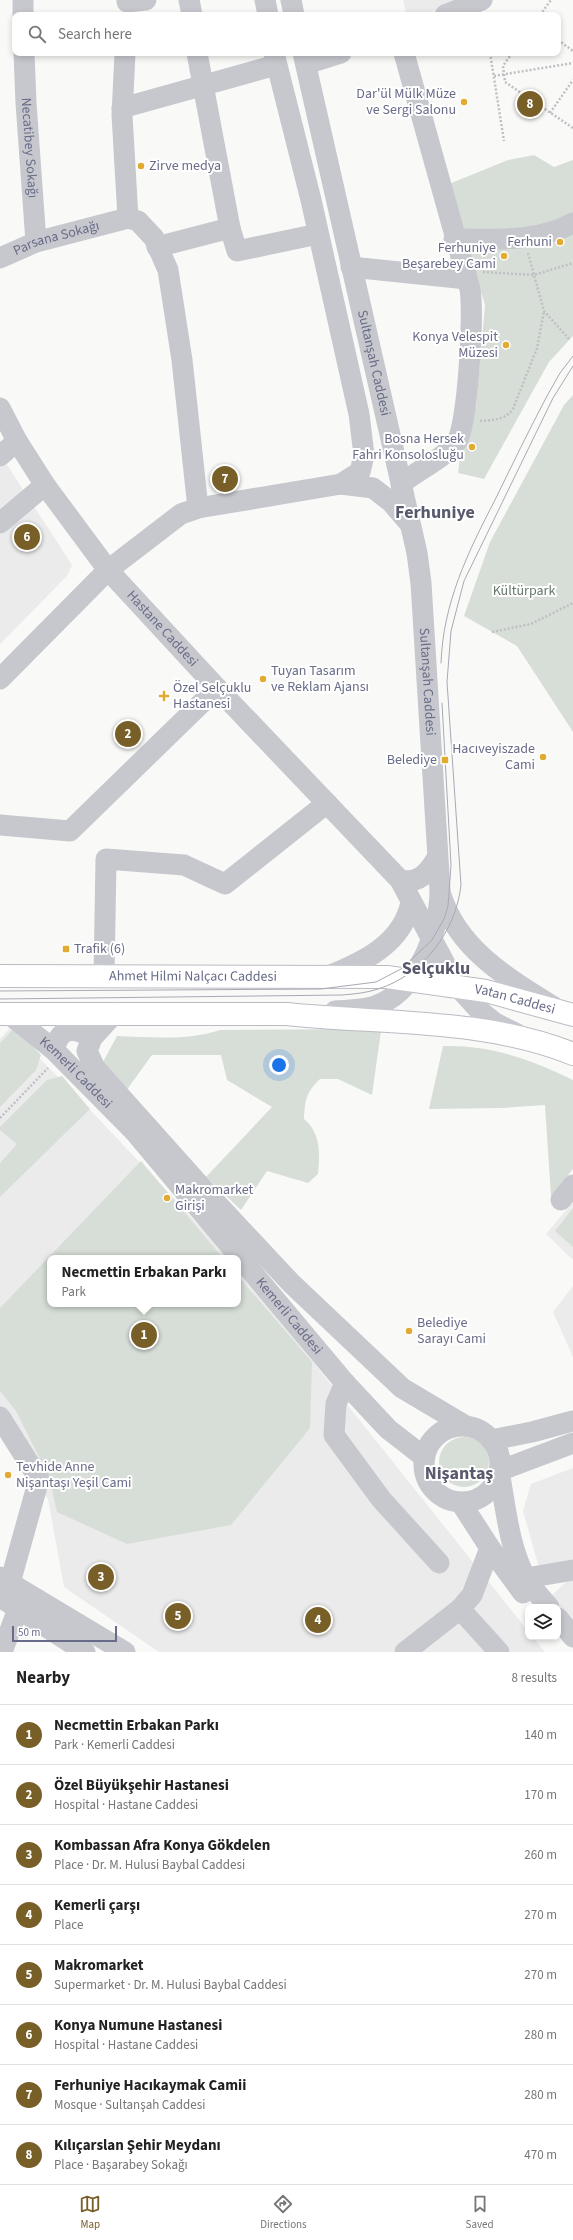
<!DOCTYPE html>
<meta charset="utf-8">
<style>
body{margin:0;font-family:"Source Sans 3",sans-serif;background:#f2f2f2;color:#222}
.controls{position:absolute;right:12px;bottom:12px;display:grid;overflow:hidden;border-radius:8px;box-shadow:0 2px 6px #0003}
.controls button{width:36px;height:36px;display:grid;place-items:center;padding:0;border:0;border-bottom:1px solid #e0e0e0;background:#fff;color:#222;font:20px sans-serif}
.scale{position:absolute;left:12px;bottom:10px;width:105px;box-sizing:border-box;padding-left:4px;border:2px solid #696c88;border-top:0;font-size:11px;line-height:14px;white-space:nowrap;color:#696c88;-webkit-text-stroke:3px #fff;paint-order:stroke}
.you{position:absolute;left:279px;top:1065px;width:14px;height:14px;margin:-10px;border:3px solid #fff;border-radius:50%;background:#1a73e8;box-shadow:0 0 0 6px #1a73e833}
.badge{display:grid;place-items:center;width:26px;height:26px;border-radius:50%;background:#785f28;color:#fff;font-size:13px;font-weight:700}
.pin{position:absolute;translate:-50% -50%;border:2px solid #fff;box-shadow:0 1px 4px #0006}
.popup{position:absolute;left:47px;top:1255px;width:194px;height:52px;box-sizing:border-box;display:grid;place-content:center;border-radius:8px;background:#fff;filter:drop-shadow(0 1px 3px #0005);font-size:13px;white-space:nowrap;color:#767676}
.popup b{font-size:15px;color:#222}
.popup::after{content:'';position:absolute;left:50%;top:100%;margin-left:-8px;border:8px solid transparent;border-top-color:#fff}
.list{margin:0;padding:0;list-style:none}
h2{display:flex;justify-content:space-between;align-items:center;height:52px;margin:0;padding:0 16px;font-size:17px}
h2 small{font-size:13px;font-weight:400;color:#767676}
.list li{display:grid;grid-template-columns:26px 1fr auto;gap:12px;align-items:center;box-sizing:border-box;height:60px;padding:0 16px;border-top:1px solid #e0e0e0}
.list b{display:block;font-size:15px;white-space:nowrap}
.list p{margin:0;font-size:13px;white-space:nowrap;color:#767676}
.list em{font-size:13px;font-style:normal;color:#767676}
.icon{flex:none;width:22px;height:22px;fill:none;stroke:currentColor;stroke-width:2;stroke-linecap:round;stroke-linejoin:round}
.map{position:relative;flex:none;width:573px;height:1652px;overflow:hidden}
.search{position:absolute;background:#fff;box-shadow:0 2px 6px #0003;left:12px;right:12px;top:12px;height:44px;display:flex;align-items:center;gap:10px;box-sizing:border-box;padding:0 14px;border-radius:8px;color:#767676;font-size:15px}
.sheet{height:532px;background:#fff}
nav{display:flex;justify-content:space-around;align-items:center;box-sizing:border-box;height:56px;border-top:1px solid #e0e0e0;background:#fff;font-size:11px;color:#767676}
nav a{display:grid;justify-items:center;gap:2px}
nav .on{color:#785f28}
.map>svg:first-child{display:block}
</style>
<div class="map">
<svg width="573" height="1652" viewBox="0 0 573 1652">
<rect width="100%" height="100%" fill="#f9faf7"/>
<!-- built -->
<path fill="#eaebea" d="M403,0H463L423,15H410L406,13Z
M0,454L72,565L67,576L0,644Z
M10,1028L93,1113L230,1258H50V1304H238V1268L528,1631V1637H533L545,1652H159L64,1587L48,1499L0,1433V1039Z
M573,1202V1260L546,1234Z
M573,1286V1357L553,1312Z
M573,1468V1565L540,1571L523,1511L531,1484Z
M573,1578V1625L550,1597L568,1580Z"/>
<!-- green -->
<path fill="#d7ded7" d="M534,155L554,167L573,160V336L549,362L484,479L458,473L466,408H476L485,305L449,184L508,160Z
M573,395V732L517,646L464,616L490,542L564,405Z
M15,1027L41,1055L36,1070L0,1107V1043Z
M369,1029L381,1031L372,1095L338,1079H320C306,1092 305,1101 304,1119C321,1133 320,1153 318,1174L308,1183L267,1171L241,1210L206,1177L272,1107L227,1080L221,1055H152L123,1095L98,1071L117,1036C152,1037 187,1041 220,1030Z
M443,1046C491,1045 530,1059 573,1080V1169L551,1197L545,1105L502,1108L429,1109Z
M62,1076L90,1109L0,1197V1163L17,1144L0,1130V1127L47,1080Z
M141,1161L223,1258H50V1304H238V1276L312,1362L310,1428L231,1525L127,1544L57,1512L49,1477L16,1411L0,1391V1308Z
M573,1208V1247L555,1231Z
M439 1462a25 25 0 1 1 50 0a25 25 0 1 1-50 0Z"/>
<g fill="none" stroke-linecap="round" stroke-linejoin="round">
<defs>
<g id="major">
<path id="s6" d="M0,976L387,977L486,991L573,1015"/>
<path d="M0,1014H287C381,1024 484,1018 573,1054"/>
</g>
</defs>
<!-- major casing -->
<use href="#major" stroke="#babbc2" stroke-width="24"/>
<!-- path -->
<path stroke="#bfbfc4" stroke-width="2.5" stroke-dasharray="2 2" stroke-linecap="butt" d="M540,15L551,0
M558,40L573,51
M490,53L504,141
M512,53L503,66L505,82L573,128
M494,76L573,63
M550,113L573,80
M528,253L534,275L573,263
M483,272L534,275L544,311L569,339
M480,421C493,420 505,420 513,409L537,348L544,311
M492,632L531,624L573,603
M0,1118L48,1068"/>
<!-- minor -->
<g stroke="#c7c8ce" stroke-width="21">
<path d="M23,0V15"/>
<path d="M189,0L192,15"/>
<path d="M265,0L268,15"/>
<path d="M291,0L294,15"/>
<path d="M127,2L146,0"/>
<path d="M445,15L482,0"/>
<path id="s1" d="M24,53L26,103L36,242"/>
<path d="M125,53L122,115L128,218"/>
<path d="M197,53L230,228L237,251L318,234"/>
<path d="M274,53L311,200L359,414L364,455L360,472L341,484"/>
<path id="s2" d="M303,53L417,553L421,583L440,890C440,932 417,994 372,1007C360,1010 347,1010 335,1011"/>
<path d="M306,64L341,53"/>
<path d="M122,108L276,65"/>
<path d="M454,239C495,239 536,243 573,223"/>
<path d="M157,247L230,228"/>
<path id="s3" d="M0,258L36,242L128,218L138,221L154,238L168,270L182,360L198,508"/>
<path d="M351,267L467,279"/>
<path id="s4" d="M0,408L17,441L45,485L108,570L217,688L400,880L457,986L480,1011L495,1023L517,1034"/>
<path d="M0,456L17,441"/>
<path d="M401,485L406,480C422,468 446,457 457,441C468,423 474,313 470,289L404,53"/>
<path d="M0,523L45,485"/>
<path d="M0,679L108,570L181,514L198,508L341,484L373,488L391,502L409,523"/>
<path d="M0,825L70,831L217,688"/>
<path d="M400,880C419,884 428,873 437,858"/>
<path d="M441,895C458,949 507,978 554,1007"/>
<path d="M328,976C364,962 403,943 411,902"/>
<path d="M104,977L106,859L184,865L225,884L327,803"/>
<path d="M115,1013L92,1038L87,1051L95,1068L204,1190L292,1284L402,1388L466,1426"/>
<path id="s5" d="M9,1014L54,1050L134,1131L345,1383L388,1429L424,1457"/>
<path d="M54,1050C60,1027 73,1026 92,1038"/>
<path d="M561,1200L573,1185"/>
<path d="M345,1383L336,1404L334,1435L381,1499L439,1563"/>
<path d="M0,1417L39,1479L10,1583"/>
<circle cx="462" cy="1464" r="38"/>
<path d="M491,1440L532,1432L573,1421"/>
<path d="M499,1471C505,1503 509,1549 526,1578C532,1588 541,1598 549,1607"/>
<path d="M499,1471L573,1443"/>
<path d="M461,1503L490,1548L523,1593"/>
<path d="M0,1577L125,1652"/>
<path d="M526,1578L573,1570"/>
<path d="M0,1597L85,1652"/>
<path d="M460,1609L499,1652"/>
<path d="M558,1618L573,1637"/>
<path d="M2,1652L18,1609"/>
<path d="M405,1652L460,1609L472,1595L490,1548"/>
</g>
<!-- major -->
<use href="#major" stroke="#fff" stroke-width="22"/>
<!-- tram -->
<path stroke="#a8a9b3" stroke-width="1" d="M441,663C443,603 468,552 495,500C512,465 529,430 547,396L560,373L573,356
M0,991L321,989L376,982L401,969L432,940L444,919L448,906L451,865L442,703
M0,999L342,995C354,994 366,993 378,989C423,975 456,931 461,885L447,682L451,631L464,581L553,398L573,366"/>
</g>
<!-- markers -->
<g fill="#e1aa30" stroke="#fff" stroke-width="1.5">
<circle cx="464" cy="102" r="4"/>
<circle cx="141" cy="166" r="4"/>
<circle cx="560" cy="242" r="4"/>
<circle cx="504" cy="256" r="4"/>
<circle cx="506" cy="345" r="4"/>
<circle cx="472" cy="447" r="4"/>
<circle cx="263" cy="679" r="4"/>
<path d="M162 690h4v4h4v4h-4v4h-4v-4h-4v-4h4z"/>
<circle cx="543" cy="757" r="4"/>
<rect x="441" y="756" width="8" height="8" rx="2"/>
<rect x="62" y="945" width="8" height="8" rx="2"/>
<circle cx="167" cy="1198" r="4"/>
<circle cx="409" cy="1331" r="4"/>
<circle cx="8" cy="1475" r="4"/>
</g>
<g text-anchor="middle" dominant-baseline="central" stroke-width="4" stroke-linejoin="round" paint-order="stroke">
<!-- poi labels -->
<g font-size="14" fill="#696c88" stroke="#fff" text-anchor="end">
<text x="456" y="94">Dar'ül Mülk Müze<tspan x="456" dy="16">ve Sergi Salonu</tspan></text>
<text x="149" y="166" text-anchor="start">Zirve medya</text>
<text x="552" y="242">Ferhuni</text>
<text x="496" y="248">Ferhuniye<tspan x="496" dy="16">Beşarebey Cami</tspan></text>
<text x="498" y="337">Konya Velespit<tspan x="498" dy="16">Müzesi</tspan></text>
<text x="464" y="439">Bosna Hersek<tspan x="464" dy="16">Fahri Konsolosluğu</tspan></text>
<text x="271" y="671" text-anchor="start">Tuyan Tasarım<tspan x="271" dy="16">ve Reklam Ajansı</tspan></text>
<text x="173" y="688" text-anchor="start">Özel Selçuklu<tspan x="173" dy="16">Hastanesi</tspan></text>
<text x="535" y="749">Hacıveyiszade<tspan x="535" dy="16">Cami</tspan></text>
<text x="437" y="760">Belediye</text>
<text x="74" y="949" text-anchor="start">Trafik (6)</text>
<text x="175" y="1190" text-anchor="start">Makromarket<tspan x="175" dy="16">Girişi</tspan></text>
<text x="417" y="1323" text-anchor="start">Belediye<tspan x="417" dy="16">Sarayı Cami</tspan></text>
<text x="16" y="1467" text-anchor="start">Tevhide Anne<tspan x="16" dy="16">Nişantaşı Yeşil Cami</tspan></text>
</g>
<!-- street labels -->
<g font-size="14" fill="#696c88" stroke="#fff">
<text stroke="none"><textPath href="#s1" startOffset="95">Necatibey Sokağı</textPath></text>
<text stroke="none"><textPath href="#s3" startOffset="60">Parsana Sokağı</textPath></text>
<text stroke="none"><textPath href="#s2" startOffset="318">Sultanşah Caddesi</textPath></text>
<text stroke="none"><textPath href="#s4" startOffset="275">Hastane Caddesi</textPath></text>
<text stroke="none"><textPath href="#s2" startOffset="642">Sultanşah Caddesi</textPath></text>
<text stroke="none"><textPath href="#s6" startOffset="193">Ahmet Hilmi Nalçacı Caddesi</textPath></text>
<text stroke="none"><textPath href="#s6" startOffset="517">Vatan Caddesi</textPath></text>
<text stroke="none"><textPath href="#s5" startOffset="89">Kemerli Caddesi</textPath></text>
<text stroke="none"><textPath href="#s5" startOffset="413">Kemerli Caddesi</textPath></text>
</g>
<!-- park labels -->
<g font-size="14" fill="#647a69" stroke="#fff">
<text x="524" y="591">Kültürpark</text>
</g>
<!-- district labels -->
<g font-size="18" font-weight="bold" fill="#57596d" stroke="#fff">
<text x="435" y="512">Ferhuniye</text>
<text x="436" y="968">Selçuklu</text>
<text x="459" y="1473">Nişantaş</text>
</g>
</g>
</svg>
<div class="controls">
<button><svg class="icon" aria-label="layers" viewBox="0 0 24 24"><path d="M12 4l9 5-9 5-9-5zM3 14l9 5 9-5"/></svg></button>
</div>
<div class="scale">50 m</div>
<div class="you"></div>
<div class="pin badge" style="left:144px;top:1335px">1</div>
<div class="popup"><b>Necmettin Erbakan Parkı</b>Park</div>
<div class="pin badge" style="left:128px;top:734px">2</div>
<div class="pin badge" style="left:101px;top:1577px">3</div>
<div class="pin badge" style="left:318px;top:1620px">4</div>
<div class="pin badge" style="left:178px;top:1616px">5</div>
<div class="pin badge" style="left:27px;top:537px">6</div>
<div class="pin badge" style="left:225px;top:479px">7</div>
<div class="pin badge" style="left:530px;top:104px">8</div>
<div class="search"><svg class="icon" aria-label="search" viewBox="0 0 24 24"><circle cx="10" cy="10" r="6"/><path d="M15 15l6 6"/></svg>Search here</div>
</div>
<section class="sheet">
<h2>Nearby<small>8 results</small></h2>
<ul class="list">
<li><span class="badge">1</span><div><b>Necmettin Erbakan Parkı</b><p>Park · Kemerli Caddesi</p></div><em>140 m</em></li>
<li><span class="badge">2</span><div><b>Özel Büyükşehir Hastanesi</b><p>Hospital · Hastane Caddesi</p></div><em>170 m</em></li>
<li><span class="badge">3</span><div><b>Kombassan Afra Konya Gökdelen</b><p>Place · Dr. M. Hulusi Baybal Caddesi</p></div><em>260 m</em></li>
<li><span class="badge">4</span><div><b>Kemerli çarşı</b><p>Place</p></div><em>270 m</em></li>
<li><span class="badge">5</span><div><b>Makromarket</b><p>Supermarket · Dr. M. Hulusi Baybal Caddesi</p></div><em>270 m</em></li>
<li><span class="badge">6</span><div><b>Konya Numune Hastanesi</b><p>Hospital · Hastane Caddesi</p></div><em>280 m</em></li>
<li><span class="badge">7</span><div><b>Ferhuniye Hacıkaymak Camii</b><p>Mosque · Sultanşah Caddesi</p></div><em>280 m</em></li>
<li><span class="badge">8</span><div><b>Kılıçarslan Şehir Meydanı</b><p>Place · Başarabey Sokağı</p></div><em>470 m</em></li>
</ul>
</section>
<nav>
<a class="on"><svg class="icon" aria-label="map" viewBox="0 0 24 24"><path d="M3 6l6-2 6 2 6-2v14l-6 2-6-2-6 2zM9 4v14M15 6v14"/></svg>Map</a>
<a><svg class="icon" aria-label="directions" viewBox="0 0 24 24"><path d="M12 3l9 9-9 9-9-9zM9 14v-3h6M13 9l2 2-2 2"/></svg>Directions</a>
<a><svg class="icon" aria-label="saved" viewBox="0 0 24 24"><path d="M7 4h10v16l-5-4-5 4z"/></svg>Saved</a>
</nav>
